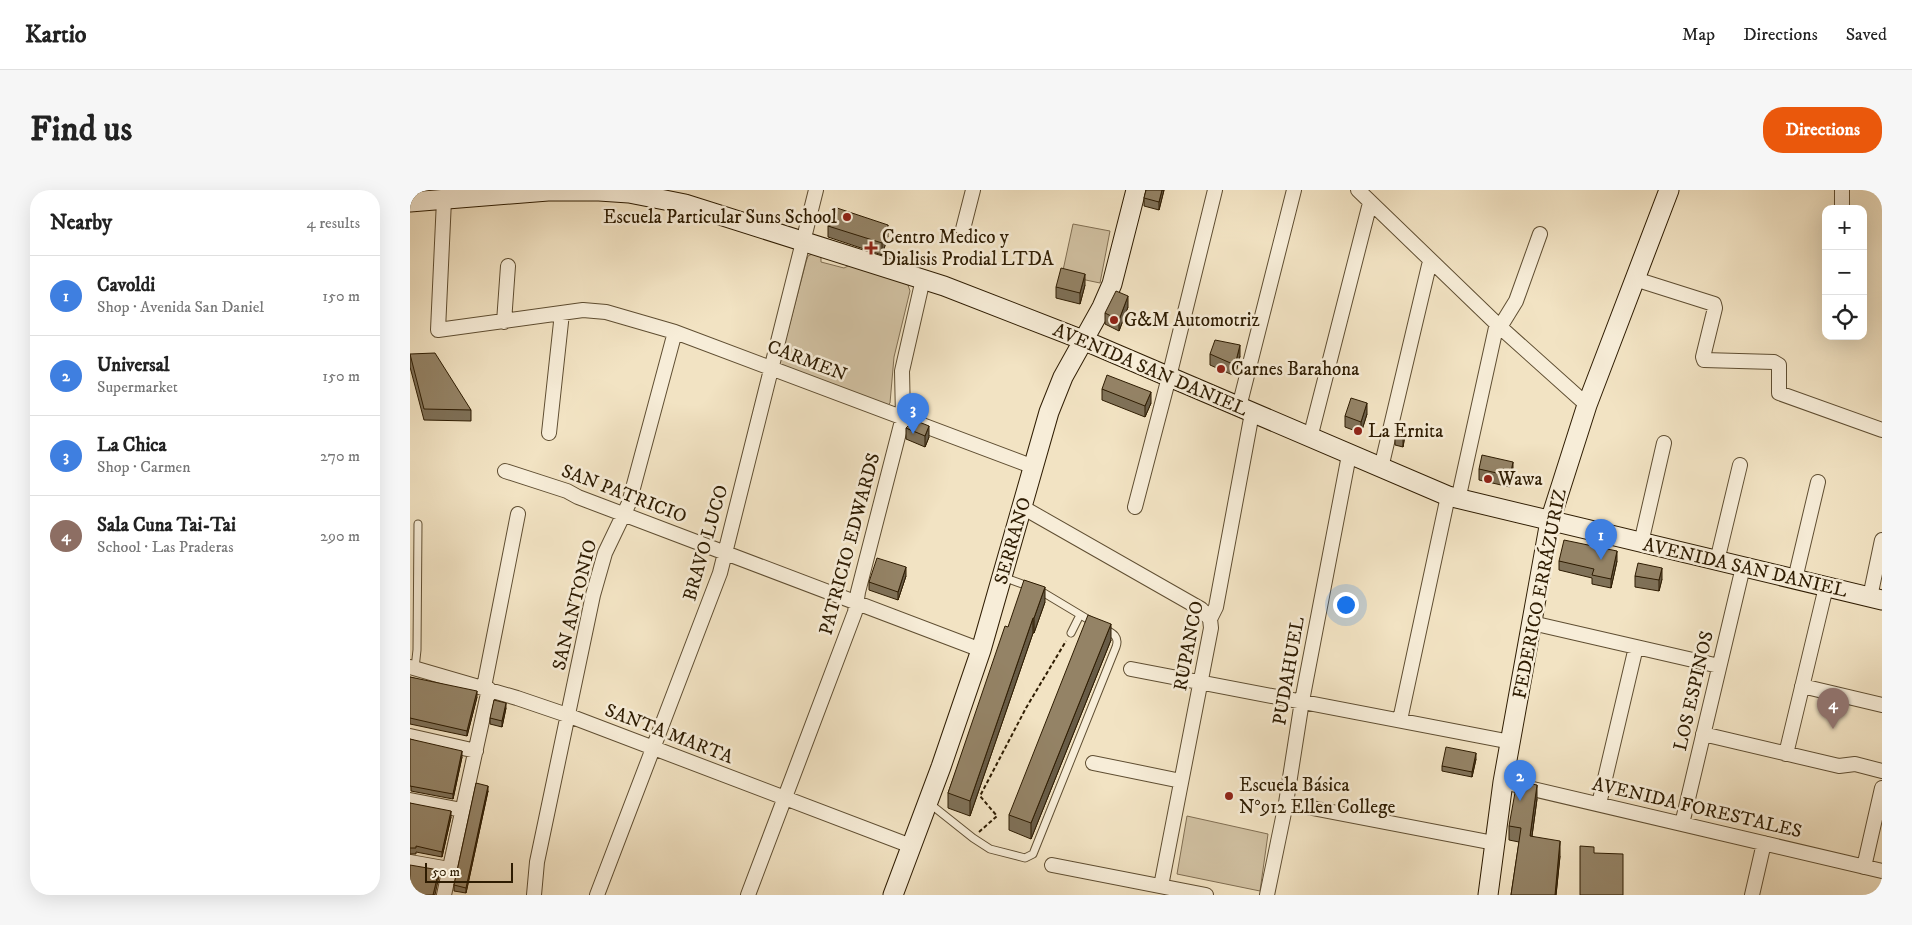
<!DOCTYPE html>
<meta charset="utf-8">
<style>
body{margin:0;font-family:"IM FELL DW Pica",serif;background:#f6f6f6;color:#222}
.controls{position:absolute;right:15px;top:15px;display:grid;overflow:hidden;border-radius:10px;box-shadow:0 5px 20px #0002}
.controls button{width:45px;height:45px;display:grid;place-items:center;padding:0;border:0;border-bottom:1px solid #e0e0e0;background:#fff;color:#222;font:25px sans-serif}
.scale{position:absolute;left:15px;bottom:12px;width:88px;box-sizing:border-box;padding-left:5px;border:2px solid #2e1c02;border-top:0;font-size:14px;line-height:18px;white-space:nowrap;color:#2e1c02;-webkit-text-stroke:4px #f7edd8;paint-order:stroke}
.you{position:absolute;left:935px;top:414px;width:18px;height:18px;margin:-12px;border:4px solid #fff;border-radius:50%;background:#1a73e8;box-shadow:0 0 0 8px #1a73e833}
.badge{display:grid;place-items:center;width:32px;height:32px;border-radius:50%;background:#ea580c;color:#fff;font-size:16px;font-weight:700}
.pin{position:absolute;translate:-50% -41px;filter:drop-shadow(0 1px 2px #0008)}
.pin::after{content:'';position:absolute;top:26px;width:18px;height:15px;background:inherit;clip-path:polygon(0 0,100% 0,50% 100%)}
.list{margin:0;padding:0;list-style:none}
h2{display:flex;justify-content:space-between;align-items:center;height:65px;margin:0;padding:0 20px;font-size:21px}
h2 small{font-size:16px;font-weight:400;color:#767676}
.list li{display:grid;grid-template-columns:32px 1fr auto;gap:15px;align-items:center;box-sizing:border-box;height:80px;padding:0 20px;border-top:1px solid #e0e0e0}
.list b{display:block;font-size:19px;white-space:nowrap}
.list p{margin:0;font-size:16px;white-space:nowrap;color:#767676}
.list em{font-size:16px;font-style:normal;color:#767676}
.icon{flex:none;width:28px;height:28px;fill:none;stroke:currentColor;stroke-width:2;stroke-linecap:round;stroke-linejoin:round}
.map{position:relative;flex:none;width:1472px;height:705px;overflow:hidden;border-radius:20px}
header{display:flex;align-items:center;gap:30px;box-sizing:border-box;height:70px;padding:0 25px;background:#fff;border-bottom:1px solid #e0e0e0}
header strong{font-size:24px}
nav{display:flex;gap:28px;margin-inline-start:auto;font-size:18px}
.intro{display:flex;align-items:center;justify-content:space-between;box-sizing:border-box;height:120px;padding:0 30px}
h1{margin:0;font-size:35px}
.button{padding:12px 22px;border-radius:20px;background:#ea580c;color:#fff;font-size:18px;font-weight:700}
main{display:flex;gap:30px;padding:0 30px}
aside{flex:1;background:#fff;border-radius:20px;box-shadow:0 5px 20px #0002}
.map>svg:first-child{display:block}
</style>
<header>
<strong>Kartio</strong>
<nav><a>Map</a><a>Directions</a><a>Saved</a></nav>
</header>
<div class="intro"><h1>Find us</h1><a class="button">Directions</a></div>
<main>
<aside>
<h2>Nearby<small>4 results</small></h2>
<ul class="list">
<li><span class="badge" style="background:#3f7fe0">1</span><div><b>Cavoldi</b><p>Shop · Avenida San Daniel</p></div><em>150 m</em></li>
<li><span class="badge" style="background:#3f7fe0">2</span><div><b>Universal</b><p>Supermarket</p></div><em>150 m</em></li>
<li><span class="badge" style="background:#3f7fe0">3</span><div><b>La Chica</b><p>Shop · Carmen</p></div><em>270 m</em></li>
<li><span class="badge" style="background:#8d6e63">4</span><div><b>Sala Cuna Tai-Tai</b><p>School · Las Praderas</p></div><em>290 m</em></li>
</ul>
</aside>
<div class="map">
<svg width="1472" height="705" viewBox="0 0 1472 705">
<rect width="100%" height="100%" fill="#f2e3c3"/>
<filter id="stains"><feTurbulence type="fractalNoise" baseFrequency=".004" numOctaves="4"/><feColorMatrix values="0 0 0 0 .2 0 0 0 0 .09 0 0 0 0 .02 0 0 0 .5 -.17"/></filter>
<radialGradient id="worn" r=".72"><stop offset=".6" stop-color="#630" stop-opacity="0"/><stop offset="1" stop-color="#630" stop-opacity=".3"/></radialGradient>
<!-- green -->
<path fill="#d1c1a2" stroke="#806e52" d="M663,34L700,41L690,93L652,85Z
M404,63L411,64V72L434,78L442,74L493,91L498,95L500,101L484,167L480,213L477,216L369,175L396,72L398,66Z
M777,626L858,644L850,701L767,684Z"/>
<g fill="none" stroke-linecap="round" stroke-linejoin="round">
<defs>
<path id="lane" d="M593,387L629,400L684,433
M661,443L670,425
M5,478L7,460L8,334
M519,613L563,648L580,659L615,668L623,664L706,457C710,446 702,443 693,438"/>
<path id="street" d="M948,0L1090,137L1177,215
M1432,0V19
M34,10L28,140L173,120L196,122L265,142L624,277
M553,39L563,0
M1225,89L1304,114L1305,118L1293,167L1294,170L1364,172L1369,175V203L1472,240
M94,132L98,76
M1090,137L1106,111L1130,44
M829,217L884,0
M139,243L152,123
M900,248L960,13
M971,278L1020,71
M95,281L157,301L168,307L571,460
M1048,310L1087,133
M612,317L791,419L800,429L801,438L751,696
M725,317L759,187L805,0
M1231,353L1254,253
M1307,371L1330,275
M1385,389L1408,292
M1460,407L1472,350
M800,429L806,417L842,223
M1122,433L1309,476
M0,477L107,508L157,525L501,656
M721,479L1101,552
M1392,496L1472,515
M74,497L108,324
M990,530L1038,306
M1293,544L1429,576L1445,574L1472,581
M0,546L66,561
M1376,564L1416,397
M683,573L771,591
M1093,592L1472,681
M0,610L52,620
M876,613L1084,653
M1189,614L1226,457
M1272,634L1333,377
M0,672L39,679
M642,675L796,705
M1454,677L1472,598
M34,705L79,499
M124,705L127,672L183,405L195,363L219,313L265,142
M187,705L310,383L406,0
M338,705L445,422L448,402L493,227L492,181L513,89
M857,705L876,613L892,511L939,265
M1342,705L1354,653"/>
<path id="secondary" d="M0,12L138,1H189L219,3L275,14L534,96L673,150L1038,306L1472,410
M483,705L531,577L571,460L639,222L653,187L692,117L702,94L726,0
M1078,705L1093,592L1140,331L1177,215L1259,0"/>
</defs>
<!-- lane casing -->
<use href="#lane" stroke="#5f4e32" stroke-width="9"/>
<!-- street casing -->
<use href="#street" stroke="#5f4e32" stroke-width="16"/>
<!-- secondary casing -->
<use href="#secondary" stroke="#2e1c02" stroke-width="21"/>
<!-- path -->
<path stroke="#2e1c02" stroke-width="2" stroke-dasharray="4 2.5" stroke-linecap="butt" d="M1434,146V148
M569,642L587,626L570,606L616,518L656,451"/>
<!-- lane -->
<use href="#lane" stroke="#f7edd8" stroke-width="7"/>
<!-- street -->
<use href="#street" stroke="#f7edd8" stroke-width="14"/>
<!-- secondary -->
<use href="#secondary" stroke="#f7edd8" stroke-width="19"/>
</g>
<!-- wall -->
<path fill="#7f7158" stroke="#2e1c02" d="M736,0H754L749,20L734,16V8Z
M418,36L478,46L472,65L418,47Z
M675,95L670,114L646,108V97Z
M718,117L709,141L695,134V123Z
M0,164L61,220V231L14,230L0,177Z
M800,164L830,166L825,186L800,175Z
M692,199L741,213L735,227L692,210Z
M957,224L951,243L935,237V226Z
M496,238L519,247L515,257L496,249Z
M985,244L995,245L993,257L985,255Z
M1069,279L1103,283L1100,297L1069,290Z
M1149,371H1207L1201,398L1182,394V388L1149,380Z
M496,386L488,410L459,400V392Z
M1225,386L1252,389L1249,401L1225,397Z
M635,412L624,443H623L560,626L538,618V603L598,437Z
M701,450L621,649L599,640V625Z
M0,487L67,507L57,546L0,534Z
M96,518L92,537L80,534V528Z
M0,549L52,567L43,609L1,601Z
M1066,569L1062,587L1032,581V576Z
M78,601L56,703L44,701V695Z
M1127,609L1122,646L1150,666L1146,705H1101L1109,652L1099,650V636Z
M0,613L41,627L32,667L6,662V664H0Z"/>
<!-- shaded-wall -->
<path fill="#685c47" stroke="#2e1c02" d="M752,0H754L749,20V12Z
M478,35V46L472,65V53Z
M675,84V95L670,114V103Z
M718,106V117L709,141V130Z
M830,155V166L825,186V175Z
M741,202V213L735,227V216Z
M957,213V224L951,243V232Z
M995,234V245L993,257V245Z
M519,236V247L515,257V246Z
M1103,272V283L1100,297V286Z
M1207,361V371L1201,398V389Z
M496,377V386L488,410V402Z
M1252,378V389L1249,401V390Z
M635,397V412L624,443V428Z
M623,428V443L560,626V611Z
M701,434V450L621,649V633Z
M67,501V507L57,546V541Z
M96,513V518L92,537V531Z
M52,561V567L43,609V604Z
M1066,563V569L1062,587V582Z
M1127,595V609L1120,660V646Z
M78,596V601L56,703V698Z
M41,621V627L32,667V662Z
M1150,651V666L1146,705H1145Z
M29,680V686L25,705H23Z"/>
<!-- building -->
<path fill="#948366" stroke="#2e1c02" d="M736,0H752L749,12L734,8Z
M424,17L478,35L472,53L418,36Z
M651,78L675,84L670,103L646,97Z
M706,101L718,106L709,130L695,123Z
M805,150L830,155L825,175L800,164Z
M25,163L61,220L14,219L0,164Z
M697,185L741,202L735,216L692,199Z
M941,208L957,213L951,232L935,226Z
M504,230L519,236L515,246L496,238Z
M988,233L995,234L993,245L985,244Z
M1072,265L1103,272L1100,286L1069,279Z
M1154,350L1207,361L1201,389L1182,385L1184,379L1149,371Z
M467,368L496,377L488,402L459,392Z
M1228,373L1252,378L1249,390L1225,386Z
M614,390L635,397L624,428H623L560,611L538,603L595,436L598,437Z
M678,425L701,434L621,633L599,625Z
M0,487L67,501L57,541L0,528Z
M84,510L96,513L92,531L80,528Z
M0,549L52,561L43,604L0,596Z
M1036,557L1066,563L1062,582L1032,576Z
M1112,592L1127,595L1120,646L1150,651L1145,705H1101L1111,638L1099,636L1106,597Z
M66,593L78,596L56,698L44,695Z
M0,613L41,621L32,662L6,656V658H0Z
M1170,656L1184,657V663L1213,664V705H1170Z
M0,675L29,680L23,705H0Z"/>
<!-- markers -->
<g fill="#8f2418" stroke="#f7edd8" stroke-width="2">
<circle cx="437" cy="27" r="5"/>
<path d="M458.5 50.5h5v5h5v5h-5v5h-5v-5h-5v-5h5z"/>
<circle cx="704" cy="130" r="5"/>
<circle cx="811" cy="179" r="5"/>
<circle cx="948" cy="241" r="5"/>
<circle cx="1078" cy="289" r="5"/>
<circle cx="819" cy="606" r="5"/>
</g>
<g text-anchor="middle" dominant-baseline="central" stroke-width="5" stroke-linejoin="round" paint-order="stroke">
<!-- poi labels -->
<g font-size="19" fill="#2e1c02" stroke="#f7edd8" text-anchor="start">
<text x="427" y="27" text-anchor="end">Escuela Particular Suns School</text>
<text x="472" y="47">Centro Medico y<tspan x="472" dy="22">Dialisis Prodial LTDA</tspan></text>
<text x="714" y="130">G&amp;M Automotriz</text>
<text x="821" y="179">Carnes Barahona</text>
<text x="958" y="241">La Ernita</text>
<text x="1088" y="289">Wawa</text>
<text x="829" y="595">Escuela Básica<tspan x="829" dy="22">N°912 Ellen College</tspan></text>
</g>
<!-- street labels -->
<g font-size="19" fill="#2e1c02" stroke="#f7edd8">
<text transform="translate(397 171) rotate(21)">CARMEN</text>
<text transform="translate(740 180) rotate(23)">AVENIDA SAN DANIEL</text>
<text transform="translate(214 304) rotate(21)">SAN PATRICIO</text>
<text transform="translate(603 351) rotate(-74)">SERRANO</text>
<text transform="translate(296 353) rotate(-74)">BRAVO LUCO</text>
<text transform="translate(440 354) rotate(-75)">PATRICIO EDWARDS</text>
<text transform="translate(1335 378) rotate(13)">AVENIDA SAN DANIEL</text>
<text transform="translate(1130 404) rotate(-79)">FEDERICO ERRÁZURIZ</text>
<text transform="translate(165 415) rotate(-76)">SAN ANTONIO</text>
<text transform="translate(779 456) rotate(-79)">RUPANCO</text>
<text transform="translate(879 481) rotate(-80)">PUDAHUEL</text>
<text transform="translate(1284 501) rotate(-77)">LOS ESPINOS</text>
<text transform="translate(259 544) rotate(21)">SANTA MARTA</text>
<text transform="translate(1287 618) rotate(13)">AVENIDA FORESTALES</text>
</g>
</g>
<rect width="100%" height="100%" filter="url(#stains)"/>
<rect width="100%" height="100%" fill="url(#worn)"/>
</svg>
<div class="controls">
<button>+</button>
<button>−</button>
<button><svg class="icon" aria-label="locate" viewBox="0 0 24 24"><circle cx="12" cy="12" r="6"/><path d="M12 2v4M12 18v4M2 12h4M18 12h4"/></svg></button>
</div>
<div class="scale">50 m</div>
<div class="you"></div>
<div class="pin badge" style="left:1191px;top:370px;background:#3f7fe0">1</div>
<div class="pin badge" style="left:1110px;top:611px;background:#3f7fe0">2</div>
<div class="pin badge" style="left:503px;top:244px;background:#3f7fe0">3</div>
<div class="pin badge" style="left:1423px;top:539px;background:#8d6e63">4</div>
</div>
</main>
